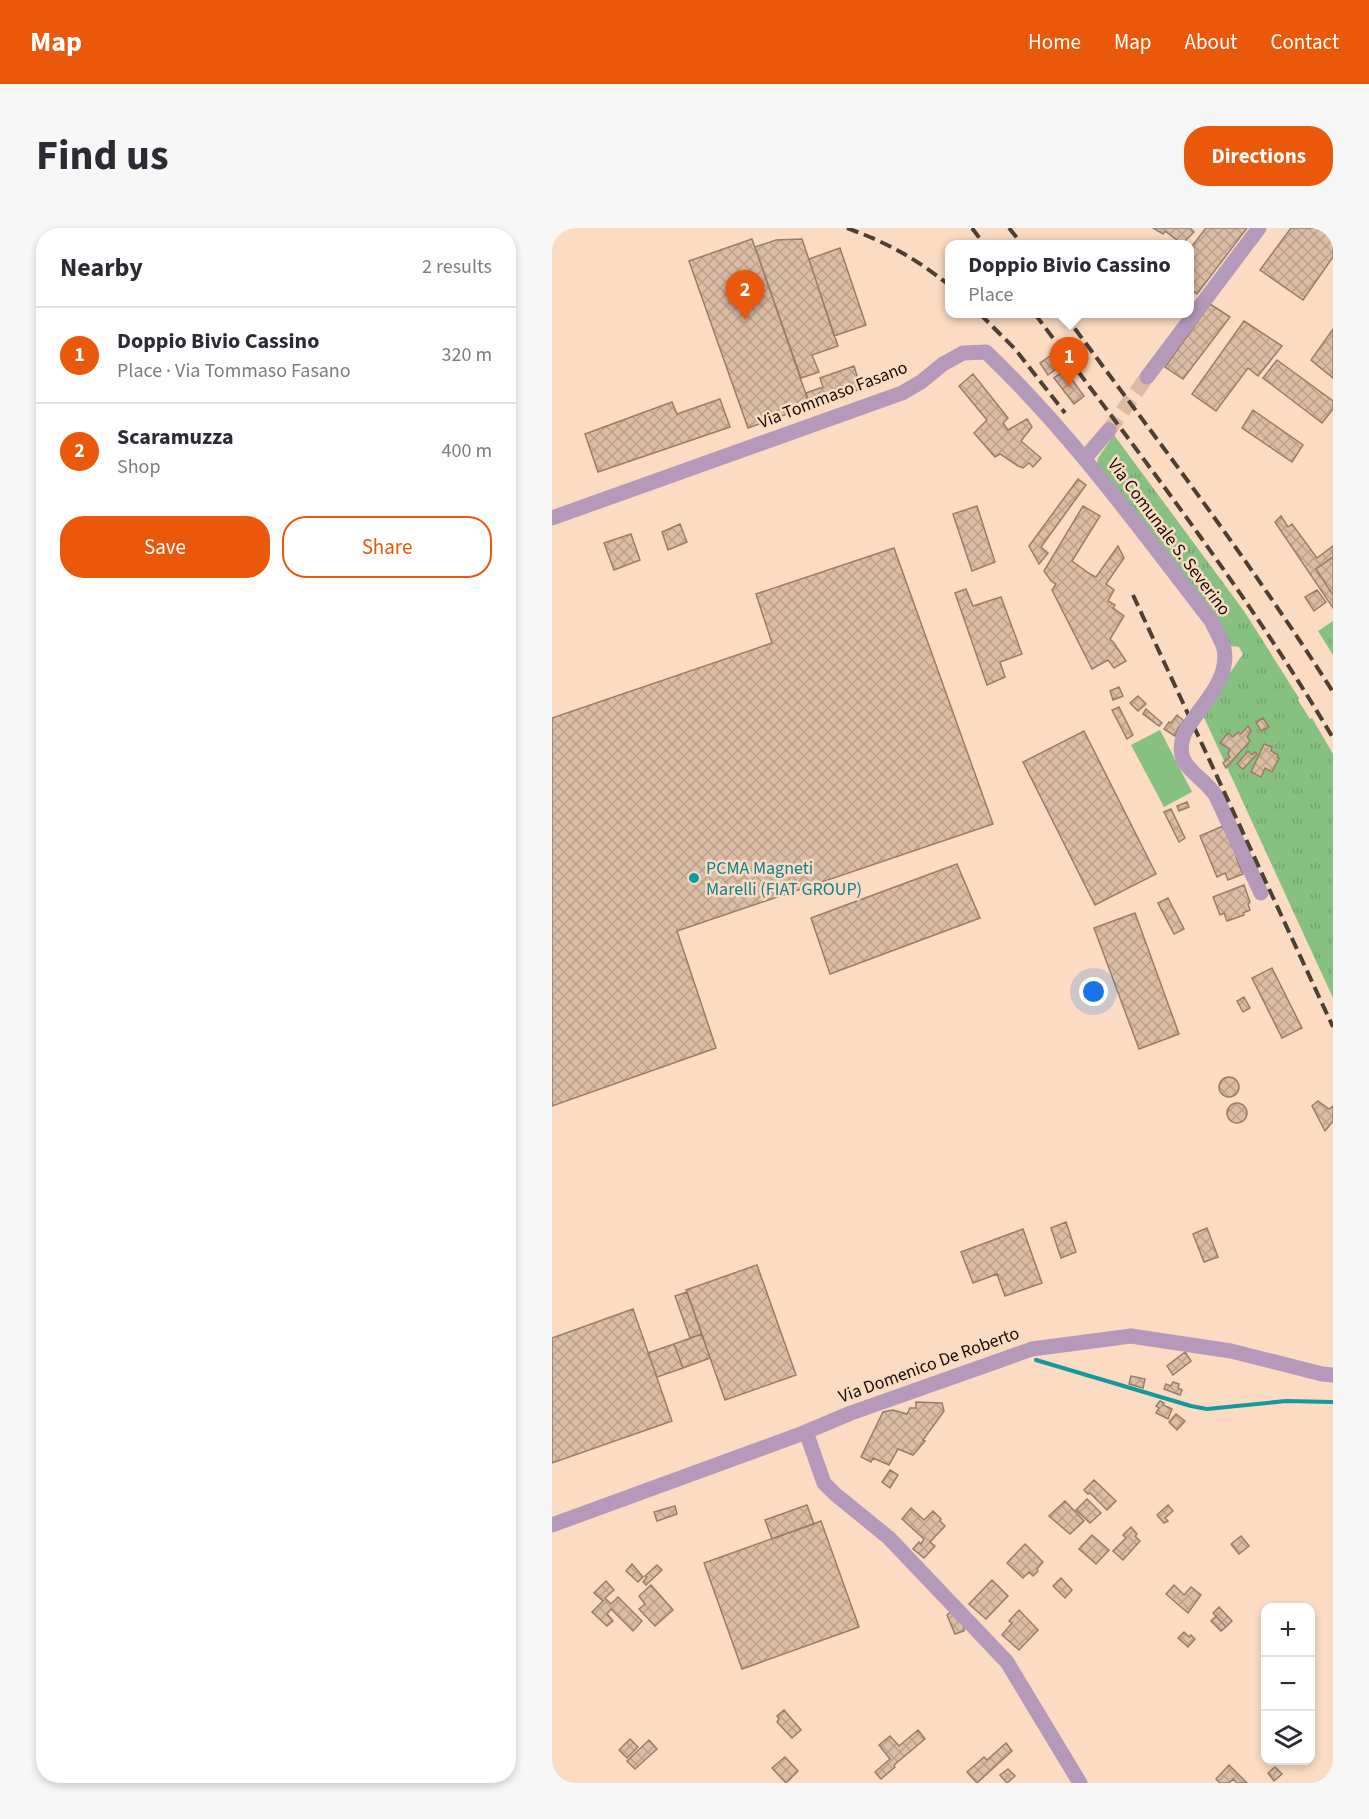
<!DOCTYPE html>
<meta charset="utf-8">
<style>
body{margin:0;font-family:"Source Sans 3",sans-serif;background:#f7f7f7;color:#2b2b33}
.controls{position:absolute;right:18px;bottom:18px;display:grid;overflow:hidden;border-radius:12px;box-shadow:0 3px 9px #0003}
.controls button{width:54px;height:54px;display:grid;place-items:center;padding:0;border:0;border-bottom:2px solid #e1e1e2;background:#fff;color:#2b2b33;font:30px sans-serif}
.you{position:absolute;left:542px;top:764px;width:21px;height:21px;margin:-15px;border:4px solid #fff;border-radius:50%;background:#1a73e8;box-shadow:0 0 0 9px #1a73e833}
.badge{display:grid;place-items:center;width:39px;height:39px;border-radius:50%;background:#ea580c;color:#fff;font-size:20px;font-weight:700}
.pin{position:absolute;translate:-50% -50px;filter:drop-shadow(0 2px 3px #0008)}
.pin::after{content:'';position:absolute;top:32px;width:21px;height:18px;background:inherit;clip-path:polygon(0 0,100% 0,50% 100%)}
.popup{position:absolute;left:393px;top:12px;width:249px;height:78px;box-sizing:border-box;display:grid;place-content:center;border-radius:12px;background:#fff;filter:drop-shadow(0 2px 4px #0005);font-size:20px;white-space:nowrap;color:#7c7c81}
.popup b{font-size:22px;color:#2b2b33}
.popup::after{content:'';position:absolute;left:50%;top:100%;margin-left:-12px;border:12px solid transparent;border-top-color:#fff}
.list{margin:0;padding:0;list-style:none}
h2{display:flex;justify-content:space-between;align-items:center;height:78px;margin:0;padding:0 24px;font-size:26px}
h2 small{font-size:20px;font-weight:400;color:#7c7c81}
.list li{display:grid;grid-template-columns:39px 1fr auto;gap:18px;align-items:center;box-sizing:border-box;height:96px;padding:0 24px;border-top:2px solid #e1e1e2}
.list b{display:block;font-size:22px;white-space:nowrap}
.list p{margin:0;font-size:20px;white-space:nowrap;color:#7c7c81}
.list em{font-size:20px;font-style:normal;color:#7c7c81}
.actions{display:flex;gap:12px;padding:18px 24px}
.actions a{flex:1;padding:14px 0;border:2px solid #ea580c;border-radius:24px;text-align:center;font-size:21px;color:#ea580c}
.actions .main{background:#ea580c;color:#fff}
.icon{flex:none;width:33px;height:33px;fill:none;stroke:currentColor;stroke-width:2;stroke-linecap:round;stroke-linejoin:round}
.map{position:relative;flex:none;width:781px;height:1555px;overflow:hidden;border-radius:24px}
header{display:flex;align-items:center;gap:36px;box-sizing:border-box;height:84px;padding:0 30px;background:#ea580c;color:#fff}
header strong{font-size:28px}
nav{display:flex;gap:33px;margin-inline-start:auto;font-size:21px}
.intro{display:flex;align-items:center;justify-content:space-between;box-sizing:border-box;height:144px;padding:0 36px}
h1{margin:0;font-size:42px}
.button{padding:15px 27px;border-radius:24px;background:#ea580c;color:#fff;font-size:21px;font-weight:700}
main{display:flex;gap:36px;padding:0 36px}
aside{flex:1;background:#fff;border-radius:24px;box-shadow:0 3px 9px #0003}
.map>svg:first-child{display:block}
</style>
<header>
<strong>Map</strong>
<nav><a>Home</a><a>Map</a><a>About</a><a>Contact</a></nav>
</header>
<div class="intro"><h1>Find us</h1><a class="button">Directions</a></div>
<main>
<aside>
<h2>Nearby<small>2 results</small></h2>
<ul class="list">
<li><span class="badge">1</span><div><b>Doppio Bivio Cassino</b><p>Place · Via Tommaso Fasano</p></div><em>320 m</em></li>
<li><span class="badge">2</span><div><b>Scaramuzza</b><p>Shop</p></div><em>400 m</em></li>
</ul>
<div class="actions"><a class="main">Save</a><a>Share</a></div>
</aside>
<div class="map">
<svg width="781" height="1555" viewBox="0 0 781 1555">
<defs>
<pattern id="grass-tufts" width="24" height="20" patternUnits="userSpaceOnUse" patternTransform="scale(1.5)"><rect width="24" height="20" fill="#87c182"/><path d="M3 7l-1-3M5 7V3M7 7l1-3M15 17l-1-3M17 17v-4M19 17l1-3" fill="none" stroke="#74a56f"/></pattern>
<pattern id="building-cross-hatch" width="8" height="8" patternUnits="userSpaceOnUse" patternTransform="scale(1.5)"><rect width="8" height="8" fill="#dbbca4"/><path d="M0 0l8 8M0 8l8-8" fill="none" stroke="#bba08c"/></pattern>
</defs>
<rect width="100%" height="100%" fill="#fbdbc2"/>
<!-- grass -->
<path fill="url(#grass-tufts)" d="M562,207L692,383L747,470L746,472L758,491L760,490L781,526V770L650,485L691,426L687,419L679,418L545,236L546,230Z
M781,393V427L766,403Z"/>
<!-- pitch -->
<path fill="#87c182" d="M608,502L640,564L612,579L579,517Z"/>
<g fill="none" stroke-linecap="round" stroke-linejoin="round">
<!-- stream -->
<path stroke="#15999e" stroke-width="4" d="M484,1132L639,1178L655,1181L734,1173L781,1174"/>
</g>
<!-- building -->
<path fill="url(#building-cross-hatch)" stroke="#9a7d66" stroke-width="1.5" d="M601,0H638L642,4L630,16L613,3L611,6Z
M654,0H695L645,66L637,60V22Z
M739,0H781V29L751,72L708,42Z
M200,11L258,178L196,200L137,33Z
M250,11L286,118L260,127L267,144L249,150L203,19L224,12Z
M288,20L314,97L282,108L257,31Z
M658,76L678,89L631,151L613,139Z
M692,93L730,118L706,148L696,140L664,183L640,166Z
M781,101V150L759,132Z
M501,126L509,137L496,147L488,135Z
M725,132L781,173V181L770,195L711,150Z
M302,138L309,161L258,178L254,165L271,159L268,150Z
M513,142L532,168L522,176L502,150Z
M421,146L456,190L451,195L456,202L475,191L480,199L469,213L489,230L481,239L477,235L471,240L466,238L448,226L443,229L422,205L435,192L407,158Z
M168,171L178,199L46,244L33,206L120,174L125,186Z
M701,182L751,217L740,234L690,200Z
M526,251L534,257L489,319L496,325L487,336L477,318Z
M425,278L443,334L420,343L401,286Z
M531,278L548,288L520,333L538,346L544,349L566,318L572,330L554,356L562,362L556,373L563,377L561,380L572,388L558,411L562,415L574,433L562,440L556,432L540,441L500,362L504,356L499,353L492,343Z
M729,288L736,299L740,296L765,330L781,318V329L764,341L781,367V380L723,294Z
M128,296L135,314L116,322L110,304Z
M79,306L88,332L62,342L52,315Z
M342,320L441,596L125,703L164,820L0,878V490L220,415L204,366Z
M781,329V367L764,341Z
M414,361L421,378L449,369L470,426L448,434L453,449L435,457L403,365Z
M765,362L774,374L762,383L753,369Z
M567,459L571,468L561,472L558,463Z
M586,468L594,476L586,483L578,475Z
M567,479L581,507L575,511L560,482Z
M594,481L610,495L607,498L591,486Z
M625,487L632,493L626,500L623,508L612,501L617,494L619,495Z
M711,490L717,499L709,503L704,494Z
M696,498L699,503L695,509L698,513L674,540L671,535L678,529L676,526L678,521L668,515L676,505L681,509L686,504L689,506Z
M532,503L604,646L543,677L471,534Z
M712,516L720,519L719,523L726,527L725,529L727,530L720,544L713,540L709,549L699,544Z
M696,523L700,527L703,524L705,526L691,541L685,536Z
M635,574L637,579L627,583L625,578Z
M619,581L633,610L627,614L612,584Z
M671,598L685,627L684,629L691,646L676,652L673,645L665,649L648,608Z
M405,636L428,690L278,746L259,690Z
M692,657L698,674L696,676L698,682L691,685L692,687L675,693L672,685L668,687L661,669Z
M616,670L632,701L622,706L606,675Z
M583,685L627,806L587,821L542,700Z
M720,740L750,800L730,810L700,750Z
M692,769L698,780L691,784L685,773Z
M667 859a10 10 0 1 1 20 0a10 10 0 1 1-20 0Z
M766,873L777,881L781,878V893L773,903L760,878Z
M675 885a10 10 0 1 1 20 0a10 10 0 1 1-20 0Z
M514,994L524,1024L509,1030L499,1000Z
M655,1000L666,1029L652,1034L641,1006Z
M471,1001L490,1055L453,1068L445,1046L421,1055L409,1024Z
M205,1037L244,1147L173,1172L134,1062Z
M135,1064L150,1106L138,1110L123,1068Z
M81,1081L120,1193L0,1235V1110Z
M150,1106L158,1130L131,1140L122,1116Z
M122,1116L131,1140L105,1149L96,1125Z
M633,1124L639,1133L621,1147L615,1138Z
M579,1148L593,1151L591,1160L577,1156Z
M621,1154L627,1156L626,1160L630,1162L628,1167L612,1161L614,1156L619,1158Z
M608,1173L612,1175L611,1177L620,1181L616,1191L604,1185L607,1180L604,1178Z
M364,1174L390,1175L392,1183L371,1212L373,1213L361,1227L346,1221L337,1237L321,1230L319,1234L309,1229L331,1184L341,1182L355,1186L358,1180H364Z
M624,1186L633,1193L625,1202L617,1194Z
M338,1242L346,1247L338,1260L330,1254Z
M542,1252L564,1273L555,1282L538,1265L536,1266L532,1262Z
M535,1271L549,1285L538,1295L524,1282Z
M513,1273L532,1293L518,1306L497,1288Z
M255,1277L262,1296L220,1311L213,1292Z
M616,1277L621,1283L613,1290L616,1293L612,1295L605,1287Z
M123,1278L125,1286L105,1293L102,1284Z
M359,1280L372,1292L381,1283L389,1291L388,1293L393,1298L378,1314L383,1318L372,1330L361,1321L367,1314L369,1316L372,1311L350,1291Z
M269,1293L307,1399L190,1441L152,1335Z
M579,1299L585,1306L583,1308L588,1313L571,1332L561,1323L574,1310L571,1307Z
M540,1307L557,1322L544,1336L527,1321Z
M689,1308L697,1318L687,1326L679,1316Z
M473,1316L491,1334L485,1341L486,1343L481,1348L477,1344L471,1350L455,1335Z
M80,1336L91,1349L86,1354L74,1343Z
M105,1337L110,1342L94,1357L91,1354L95,1349L93,1348Z
M509,1350L520,1362L513,1370L501,1358Z
M440,1352L456,1368L434,1391L417,1376Z
M54,1353L62,1362L53,1370L59,1376L66,1369L90,1393L81,1403L59,1381L55,1386L61,1393L55,1398L40,1384L51,1373L42,1365Z
M99,1357L121,1382L103,1398L87,1381L93,1376L87,1368Z
M622,1357L632,1367L639,1359L649,1367L636,1385L614,1366Z
M667,1379L680,1393L674,1399L661,1385Z
M467,1382L486,1402L467,1422L450,1407L460,1395L457,1393Z
M400,1383L412,1395V1403L403,1406L395,1387Z
M664,1388L674,1399L669,1403L659,1393Z
M632,1404L637,1409L639,1407L643,1411L636,1419L626,1410Z
M232,1482L249,1502L240,1510L225,1494L227,1491L225,1488Z
M366,1502L373,1511L342,1537L343,1539L329,1551L323,1544L338,1531L327,1517L338,1508L347,1518Z
M78,1511L86,1519L75,1530L67,1522Z
M97,1512L105,1521L83,1541L75,1533Z
M454,1515L460,1523L425,1555L415,1544L432,1529L435,1532Z
M233,1529L246,1543L234,1555L220,1540Z
M677,1537L695,1555H685L681,1551L677,1555H668L664,1551Z
M723,1539L730,1546L722,1553L716,1545Z
M456,1541L463,1548L455,1555L448,1547Z"/>
<g fill="none" stroke-linecap="round" stroke-linejoin="round">
<!-- minor-tunnel -->
<path stroke="#d9bca6" stroke-width="15" stroke-dasharray="15 8" stroke-linecap="butt" d="M557,202L595,149"/>
<!-- minor -->
<path stroke="#b599bb" stroke-width="15" d="M595,149L707,0
M533,230L557,202
M0,290L350,165L369,154L391,136L411,125L434,124C519,205 588,301 660,394C663,402 670,412 672,421C677,444 660,466 647,483
M634,502C617,539 649,544 664,568L709,665
M254,1204L272,1255L283,1266L337,1310L455,1434L528,1555
M0,1297L249,1206L299,1185L480,1121L579,1108L679,1123L770,1146L781,1147"/>
<!-- rail -->
<path stroke="#4e3f33" stroke-width="4" stroke-dasharray="12 6" stroke-linecap="butt" d="M295,0C336,15 363,30 397,57
M420,0L432,16
M457,0L470,16
M428,86L463,121L513,185
M483,86C586,224 693,361 781,510
M512,86C604,210 698,333 781,464
M581,367L781,799"/>
<!-- minor-bridge -->
<path stroke="#b599bb" stroke-width="15" d="M634,502L647,483"/>
</g>
<!-- markers -->
<circle fill="#0f9aa8" stroke="#fbdbc2" stroke-width="2" cx="142" cy="650" r="6"/>
<g text-anchor="middle" dominant-baseline="central" stroke-width="5" stroke-linejoin="round" paint-order="stroke">
<!-- street labels -->
<g font-size="18" fill="#170d05" stroke="#fbdbc2">
<text transform="translate(281 167) rotate(-21)">Via Tommaso Fasano</text>
<text transform="translate(617 309) rotate(53)">Via Comunale S. Severino</text>
<text transform="translate(377 1137) rotate(-20)">Via Domenico De Roberto</text>
</g>
<!-- culture labels -->
<g font-size="18" fill="#0d838f" stroke="#fbdbc2" text-anchor="start">
<text x="154" y="640">PCMA Magneti<tspan x="154" dy="21">Marelli (FIAT GROUP)</tspan></text>
</g>
</g>
</svg>
<div class="controls">
<button>+</button>
<button>−</button>
<button><svg class="icon" aria-label="layers" viewBox="0 0 24 24"><path d="M12 4l9 5-9 5-9-5zM3 14l9 5 9-5"/></svg></button>
</div>
<div class="you"></div>
<div class="pin badge" style="left:517px;top:159px">1</div>
<div class="popup"><b>Doppio Bivio Cassino</b>Place</div>
<div class="pin badge" style="left:193px;top:92px">2</div>
</div>
</main>
